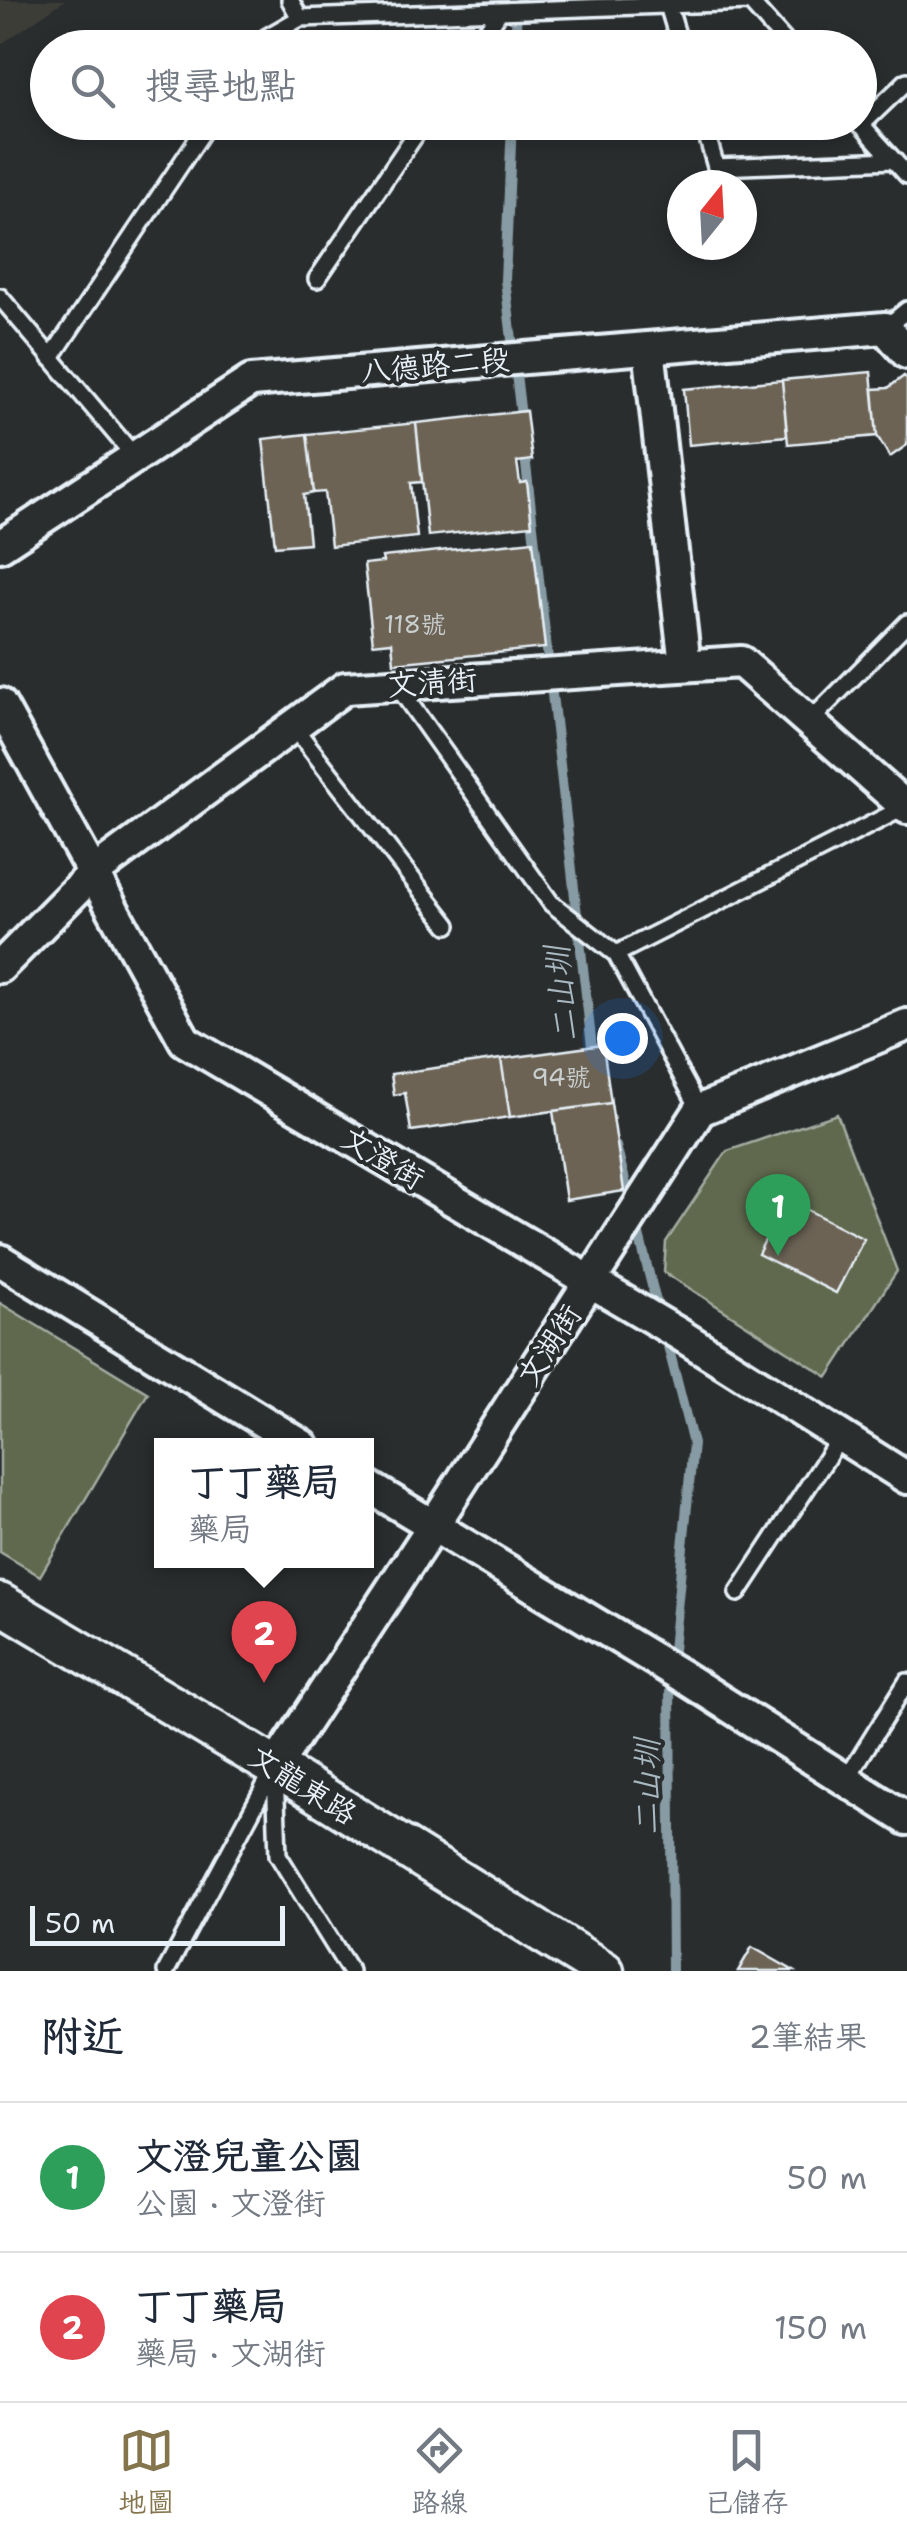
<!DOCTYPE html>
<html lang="zh-TW">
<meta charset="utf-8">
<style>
body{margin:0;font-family:"Shantell Sans","LXGW WenKai TC",sans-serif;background:#f6f6f7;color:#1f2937}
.compass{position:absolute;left:667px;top:170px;width:90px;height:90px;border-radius:50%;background:#fff;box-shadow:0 5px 15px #0003;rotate:18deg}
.scale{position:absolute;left:30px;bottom:25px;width:255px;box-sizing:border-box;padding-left:10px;border:5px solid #e8f1f8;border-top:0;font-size:28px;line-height:35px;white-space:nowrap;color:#e8f1f8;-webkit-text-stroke:8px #2a2d2e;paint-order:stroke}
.you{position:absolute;left:622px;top:1038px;width:35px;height:35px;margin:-25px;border:8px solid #fff;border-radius:50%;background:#1a73e8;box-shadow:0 0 0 15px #1a73e833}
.badge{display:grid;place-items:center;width:65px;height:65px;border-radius:50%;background:#84754c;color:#fff;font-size:32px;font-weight:700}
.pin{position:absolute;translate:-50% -82px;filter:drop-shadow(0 2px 5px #0008)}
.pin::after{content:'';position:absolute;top:52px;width:35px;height:30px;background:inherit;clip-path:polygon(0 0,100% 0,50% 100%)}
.popup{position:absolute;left:154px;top:1438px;width:220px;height:130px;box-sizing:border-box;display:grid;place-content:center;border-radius:0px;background:#fff;filter:drop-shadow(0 2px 8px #0005);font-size:32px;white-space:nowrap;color:#747a83}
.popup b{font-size:38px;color:#1f2937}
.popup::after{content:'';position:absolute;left:50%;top:100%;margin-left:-20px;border:20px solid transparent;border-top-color:#fff}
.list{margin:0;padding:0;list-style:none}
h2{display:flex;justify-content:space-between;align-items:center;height:130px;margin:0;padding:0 40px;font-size:42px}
h2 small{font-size:32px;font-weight:400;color:#747a83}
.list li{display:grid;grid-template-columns:65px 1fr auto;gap:30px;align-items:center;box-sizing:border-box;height:150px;padding:0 40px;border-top:2px solid #e0e1e3}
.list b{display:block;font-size:38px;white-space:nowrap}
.list p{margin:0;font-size:32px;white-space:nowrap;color:#747a83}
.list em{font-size:32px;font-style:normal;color:#747a83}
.icon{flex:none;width:55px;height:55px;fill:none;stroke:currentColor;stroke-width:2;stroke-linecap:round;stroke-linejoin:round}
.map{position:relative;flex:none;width:907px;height:1971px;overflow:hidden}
.search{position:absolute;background:#fff;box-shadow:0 5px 15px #0003;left:30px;right:30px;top:30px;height:110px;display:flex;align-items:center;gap:25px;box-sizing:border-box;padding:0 35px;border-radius:55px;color:#747a83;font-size:38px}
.sheet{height:430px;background:#fff}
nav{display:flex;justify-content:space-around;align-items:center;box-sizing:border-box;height:140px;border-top:2px solid #e0e1e3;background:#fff;font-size:28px;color:#747a83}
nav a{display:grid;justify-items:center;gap:5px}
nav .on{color:#84754c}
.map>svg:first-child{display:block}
</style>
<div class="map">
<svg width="907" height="1971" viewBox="0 0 907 1971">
<rect width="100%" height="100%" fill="#2a2d2e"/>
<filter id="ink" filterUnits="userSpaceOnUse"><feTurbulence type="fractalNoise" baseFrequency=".01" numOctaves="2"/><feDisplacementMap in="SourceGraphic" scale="20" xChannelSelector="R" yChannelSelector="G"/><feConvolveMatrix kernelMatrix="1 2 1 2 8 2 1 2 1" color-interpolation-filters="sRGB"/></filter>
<g filter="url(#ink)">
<!-- built -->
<path fill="#3e3e39" d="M0,0H65L0,45Z"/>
<!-- green -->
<path fill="#61674d" stroke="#a4aca2" stroke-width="2.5" d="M837,1114L897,1271L828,1377L664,1272L666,1242L727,1151Z
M0,1303L148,1393L40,1576L0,1552Z"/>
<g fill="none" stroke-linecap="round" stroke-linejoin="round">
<!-- stream -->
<path stroke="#879ba4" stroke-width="10" d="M515,48L517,8L520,0
M512,122L505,280L522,425
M524,447L593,1056
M616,1146L632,1207
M636,1223L659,1313
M665,1334L693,1444L670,1681L672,1971"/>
</g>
<!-- building -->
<path fill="#6c6454" stroke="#e8f1f8" stroke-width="2.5" d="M871,372L877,436L788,444L782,380Z
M904,376L907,379V445L890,457L877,436L873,389L888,388Z
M782,380L787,436L689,445L684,389Z
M526,411L532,460L517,462L520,483L527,482L532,525L428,536L416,423Z
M416,423L422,482L411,483L417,537L331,546L325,492L314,493L307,434Z
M307,434L314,493L304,495L309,543L275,546L263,439Z
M533,541L545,648L394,663L392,642L373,644L364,564L383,562L382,557Z
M603,1045L611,1103L510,1117L501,1059Z
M501,1059L510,1117L411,1131L405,1093L394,1095L391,1074Z
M611,1103L624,1191L566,1200L553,1111Z
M786,1199L864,1239L836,1293L758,1254Z
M752,1947L794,1971H738Z"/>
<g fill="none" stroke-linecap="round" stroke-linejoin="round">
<defs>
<path id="service" d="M290,0L300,18
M671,0L668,5L681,48
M259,48L267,37L300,18L750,2L791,48
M475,48L500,11
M703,122L716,167L894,160
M859,122L907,175
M861,125L907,81
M317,279L424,122
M0,297L135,457
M885,328L907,310
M51,358L209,122
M396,684L551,903L616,954
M809,722L907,623
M293,726L448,925
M700,1110L616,954L907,806
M738,1593L841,1436
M275,1771L278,1855L350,1971
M846,1780L907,1682
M166,1971L275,1767"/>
<path id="minor" d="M649,348L685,665
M0,546L251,381L885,328L907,353
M0,704L185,1041L679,1334L907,1478
M0,967L93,873L345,688L741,662L907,808
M0,1260L303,1446
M366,1485L680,1675L907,1819
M275,1767L433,1526L700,1110L907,1025"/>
<path id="tertiary" d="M0,1603L275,1767L604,1971"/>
</defs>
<!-- service casing -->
<use href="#service" stroke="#e8f1f8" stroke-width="22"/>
<!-- minor casing -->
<use href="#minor" stroke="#e8f1f8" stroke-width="38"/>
<!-- tertiary casing -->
<use href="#tertiary" stroke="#e8f1f8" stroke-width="45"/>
<!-- service -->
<use href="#service" stroke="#2a2d2e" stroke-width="15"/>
<!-- minor -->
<use href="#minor" stroke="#2a2d2e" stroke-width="30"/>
<!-- tertiary -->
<use href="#tertiary" stroke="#2a2d2e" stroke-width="38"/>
</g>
</g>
<g text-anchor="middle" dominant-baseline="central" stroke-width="8" stroke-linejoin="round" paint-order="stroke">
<!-- number labels -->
<g font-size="25" fill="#c9cecf">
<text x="415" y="624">118號</text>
<text x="561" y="1077">94號</text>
</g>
<!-- street labels -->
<g font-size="30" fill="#e8f1f8" stroke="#2a2d2e">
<text transform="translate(435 365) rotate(-5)">八德路二段</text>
<text transform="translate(432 682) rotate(-4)">文清街</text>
<text transform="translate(383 1158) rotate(31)">文澄街</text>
<text transform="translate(549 1345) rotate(-57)">文湖街</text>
<text transform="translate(303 1785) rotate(32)">文龍東路</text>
</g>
<!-- water labels -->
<g font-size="32" font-style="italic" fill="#a8b8c0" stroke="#2a2d2e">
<text transform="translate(561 994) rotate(-96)">二山圳</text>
<text transform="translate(646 1787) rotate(-90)">二山圳</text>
</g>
</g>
</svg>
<svg class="compass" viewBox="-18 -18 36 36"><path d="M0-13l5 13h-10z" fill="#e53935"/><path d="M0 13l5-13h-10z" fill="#747a83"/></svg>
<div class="scale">50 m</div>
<div class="you"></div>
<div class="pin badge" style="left:778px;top:1256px;background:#2e9e5b">1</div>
<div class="pin badge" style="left:264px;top:1683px;background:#e0444e">2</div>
<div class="popup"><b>丁丁藥局</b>藥局</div>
<div class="search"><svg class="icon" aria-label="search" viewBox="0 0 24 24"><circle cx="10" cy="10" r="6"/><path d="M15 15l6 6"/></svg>搜尋地點</div>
</div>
<section class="sheet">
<h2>附近<small>2筆結果</small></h2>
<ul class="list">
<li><span class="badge" style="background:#2e9e5b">1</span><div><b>文澄兒童公園</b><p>公園 · 文澄街</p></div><em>50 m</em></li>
<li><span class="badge" style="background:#e0444e">2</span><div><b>丁丁藥局</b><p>藥局 · 文湖街</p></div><em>150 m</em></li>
</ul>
</section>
<nav>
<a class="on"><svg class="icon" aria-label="map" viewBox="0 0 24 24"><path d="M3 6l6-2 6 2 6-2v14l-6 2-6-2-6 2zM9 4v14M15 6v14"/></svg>地圖</a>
<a><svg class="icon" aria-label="directions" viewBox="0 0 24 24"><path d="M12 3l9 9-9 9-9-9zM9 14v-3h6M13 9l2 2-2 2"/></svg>路線</a>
<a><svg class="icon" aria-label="saved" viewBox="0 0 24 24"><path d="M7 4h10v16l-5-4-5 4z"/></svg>已儲存</a>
</nav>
